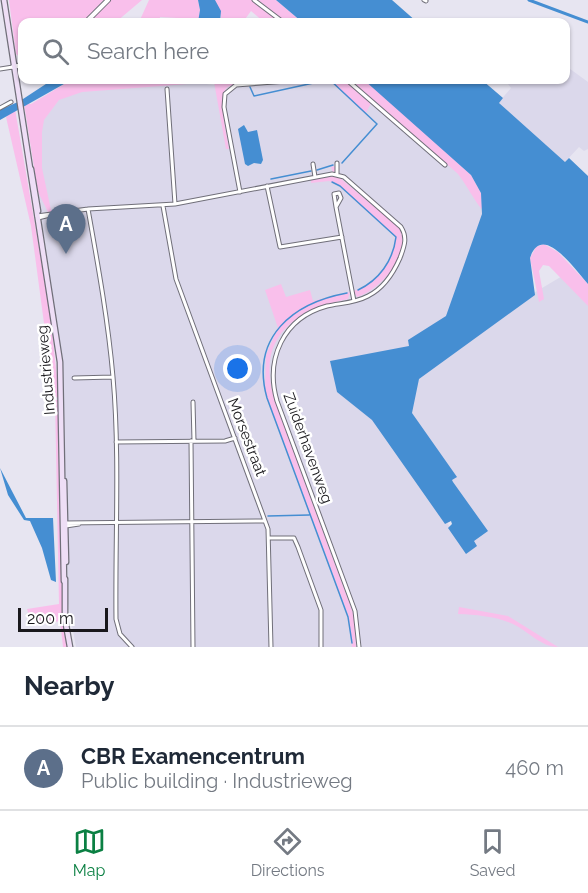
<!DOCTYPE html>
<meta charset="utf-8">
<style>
body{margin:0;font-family:Raleway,sans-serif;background:#f6f6f7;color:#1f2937}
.scale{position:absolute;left:18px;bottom:15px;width:90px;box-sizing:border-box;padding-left:6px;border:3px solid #19181c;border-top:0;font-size:16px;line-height:21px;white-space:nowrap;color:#19181c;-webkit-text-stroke:4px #fff;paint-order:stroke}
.you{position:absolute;left:238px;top:369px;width:21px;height:21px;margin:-15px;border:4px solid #fff;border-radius:50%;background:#1a73e8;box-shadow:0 0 0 9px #1a73e833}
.badge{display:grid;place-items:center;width:39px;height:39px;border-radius:50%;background:#0b8043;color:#fff;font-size:20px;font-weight:700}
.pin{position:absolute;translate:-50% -50px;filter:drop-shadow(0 2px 3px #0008)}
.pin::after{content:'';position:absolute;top:32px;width:21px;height:18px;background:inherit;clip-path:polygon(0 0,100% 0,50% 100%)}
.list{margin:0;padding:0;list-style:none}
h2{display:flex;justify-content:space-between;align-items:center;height:78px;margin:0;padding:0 24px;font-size:26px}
h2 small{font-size:20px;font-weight:400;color:#747a83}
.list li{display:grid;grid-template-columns:39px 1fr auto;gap:18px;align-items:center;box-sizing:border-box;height:84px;padding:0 24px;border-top:2px solid #e0e1e3}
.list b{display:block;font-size:22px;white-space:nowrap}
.list p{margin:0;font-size:20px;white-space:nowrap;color:#747a83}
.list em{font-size:20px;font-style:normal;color:#747a83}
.icon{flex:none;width:33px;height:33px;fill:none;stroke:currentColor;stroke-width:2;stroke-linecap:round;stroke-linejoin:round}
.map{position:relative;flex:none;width:588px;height:647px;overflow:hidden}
.search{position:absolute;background:#fff;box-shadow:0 2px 4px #0004;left:18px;right:18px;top:18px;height:66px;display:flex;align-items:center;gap:15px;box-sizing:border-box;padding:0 21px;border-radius:12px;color:#747a83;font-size:22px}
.sheet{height:162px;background:#fff}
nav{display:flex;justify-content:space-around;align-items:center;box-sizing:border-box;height:84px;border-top:2px solid #e0e1e3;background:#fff;font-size:16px;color:#747a83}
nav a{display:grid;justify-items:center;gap:3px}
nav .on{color:#0b8043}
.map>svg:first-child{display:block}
</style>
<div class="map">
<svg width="588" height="647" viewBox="0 0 588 647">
<rect width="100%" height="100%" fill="#e7e5f1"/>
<!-- built -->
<path fill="#dbd8eb" d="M566,66L588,82V149L584,151L579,147L565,162L498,103L511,88L508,84L513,80H566Z
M257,80H358L490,198L449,316L375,418L466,550L448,480L409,413L418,378L532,294L569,272L588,298V647H76L68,603L63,368L27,117L70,92L187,81L213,85Z"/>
<!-- green -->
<path fill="#f9bfeb" d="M9,0H104L83,22H22V59L16,54Z
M109,0H142L116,22H87Z
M149,0H198L200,10L198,22H182L178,18L160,17L159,22H139Z
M215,0H252L280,22H264L251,11L243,22H220L221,16Z
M258,0H276L302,22H286Z
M71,80H290C224,92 213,63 229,149H226L214,82L82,92L59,100L44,120L42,132V168L51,210L66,209L48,212L38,192L24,104H31Z
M329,80H345L371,103L366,113Z
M350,80L367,81L471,175L481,193L482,209C477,205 465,182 457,173Z
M15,109L50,312L59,397L54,398L31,226L6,117Z
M336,166L334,173L399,227C413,253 381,290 357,297L353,291C377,285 395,261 395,236L340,186L329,181L311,183V180L328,177L327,174L333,173L331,167Z
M544,244L558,252L588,284V306L549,266L543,265L539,271L544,299L539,302L530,258L536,247Z
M281,284L286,297L310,290L313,301L350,292L348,299C290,311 254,341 276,404L354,616L356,647H352L349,617L265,391L266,355L278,328L265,290Z
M55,400H59L62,596L67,647H63L60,621L32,626L27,609L59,604Z
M459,607L508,616L558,647C541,647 528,631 513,624C495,616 477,615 458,614Z"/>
<!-- water -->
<path fill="#458ed2" d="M198,0H215L221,11L220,22H198L200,10Z
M276,0H392L417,22H302Z
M52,80H71L0,120V110L20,101Z
M364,80H482L503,98L499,103L565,162L569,158L588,176V284C576,271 542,221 530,258L535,295L419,379L412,413L457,477L452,480L453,482L488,531L474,541L477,546L466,554L448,528L452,524L451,521L445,524L372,420L337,392L330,361L409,346L408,340L446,316L482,214L481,193L471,175Z
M244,125L248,132L257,130L263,160L261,164L254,163L248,166L245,164L238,129Z
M0,468L26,518H53L56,582L51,580L42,548L30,521L24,520L8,495Z"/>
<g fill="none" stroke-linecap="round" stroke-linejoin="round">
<!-- stream -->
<path stroke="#458ed2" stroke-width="1.5" d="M248,80V81
M330,80L377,124L342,163
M250,87L254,96L327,80
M317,170L333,165
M271,179L311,171
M332,182L340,186L396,237C393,261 379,280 358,290
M347,293C293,303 250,337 267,398L348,617L352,643
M268,516L309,515"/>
<!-- canal -->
<path stroke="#458ed2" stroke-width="3" d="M529,0L588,22"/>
<defs>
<path id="minor" d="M254,0L283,22
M424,0L426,1
M0,69L13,67
M347,80L445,165
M167,89L175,204
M0,108L11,102
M337,163V174
M313,164L315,177
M267,186L280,247L342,237
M240,192L224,107L225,94L236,85L300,80
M163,206L176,279L268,529L271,647
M336,207L334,194L339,193L341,198L336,207L354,301
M88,209C98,265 108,320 113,377C120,457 115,538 116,619L120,634L132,647
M37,216L88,209L175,204L332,174L344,177L401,227C408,238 404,247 400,258C393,274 384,288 368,296C355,303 341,303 327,306C283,318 265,359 277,401L355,611L359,647
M38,218L54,214
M74,378L113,377
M193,402L194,441
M191,441L193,647
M116,442L225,441L235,438
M64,523L264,521
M66,526L79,524
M269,538H294L298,547L321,610V647"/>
<path id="tertiary" d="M86,22L108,0
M13,67L22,65"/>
<path id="secondary" d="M4,0L60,362L64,581
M31,169L38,211
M64,481L66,562
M65,579V619L70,647"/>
</defs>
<!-- minor casing -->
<use href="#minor" stroke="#706f79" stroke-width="5"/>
<!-- tertiary casing -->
<use href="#tertiary" stroke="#706f79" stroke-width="6"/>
<!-- secondary casing -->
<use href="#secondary" stroke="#706f79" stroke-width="7"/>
<!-- minor -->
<use href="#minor" stroke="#fff" stroke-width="3"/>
<!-- tertiary -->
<use href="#tertiary" stroke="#fff" stroke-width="4"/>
<!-- secondary -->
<use href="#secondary" stroke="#eedef6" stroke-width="4.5"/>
</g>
<g text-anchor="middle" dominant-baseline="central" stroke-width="5" stroke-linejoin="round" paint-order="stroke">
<!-- street labels -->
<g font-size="15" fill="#19181c" stroke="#fff">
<text transform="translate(46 370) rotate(-95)">Industrieweg</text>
<text transform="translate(247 437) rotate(69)">Morsestraat</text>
<text transform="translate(308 448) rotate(70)">Zuiderhavenweg</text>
</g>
</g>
</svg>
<div class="scale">200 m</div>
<div class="you"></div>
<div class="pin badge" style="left:66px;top:254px;background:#5c6f8a">A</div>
<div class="search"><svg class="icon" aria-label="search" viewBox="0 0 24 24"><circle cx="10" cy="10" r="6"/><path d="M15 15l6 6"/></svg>Search here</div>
</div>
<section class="sheet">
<h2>Nearby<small></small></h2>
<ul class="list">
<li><span class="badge" style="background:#5c6f8a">A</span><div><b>CBR Examencentrum</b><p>Public building · Industrieweg</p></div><em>460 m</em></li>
</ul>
</section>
<nav>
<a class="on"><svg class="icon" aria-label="map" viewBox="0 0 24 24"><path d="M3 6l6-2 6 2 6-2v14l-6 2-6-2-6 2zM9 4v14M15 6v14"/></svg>Map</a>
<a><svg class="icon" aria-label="directions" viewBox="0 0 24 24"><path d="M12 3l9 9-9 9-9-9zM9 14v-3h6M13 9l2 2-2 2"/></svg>Directions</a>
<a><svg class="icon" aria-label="saved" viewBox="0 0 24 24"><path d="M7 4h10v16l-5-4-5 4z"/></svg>Saved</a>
</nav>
